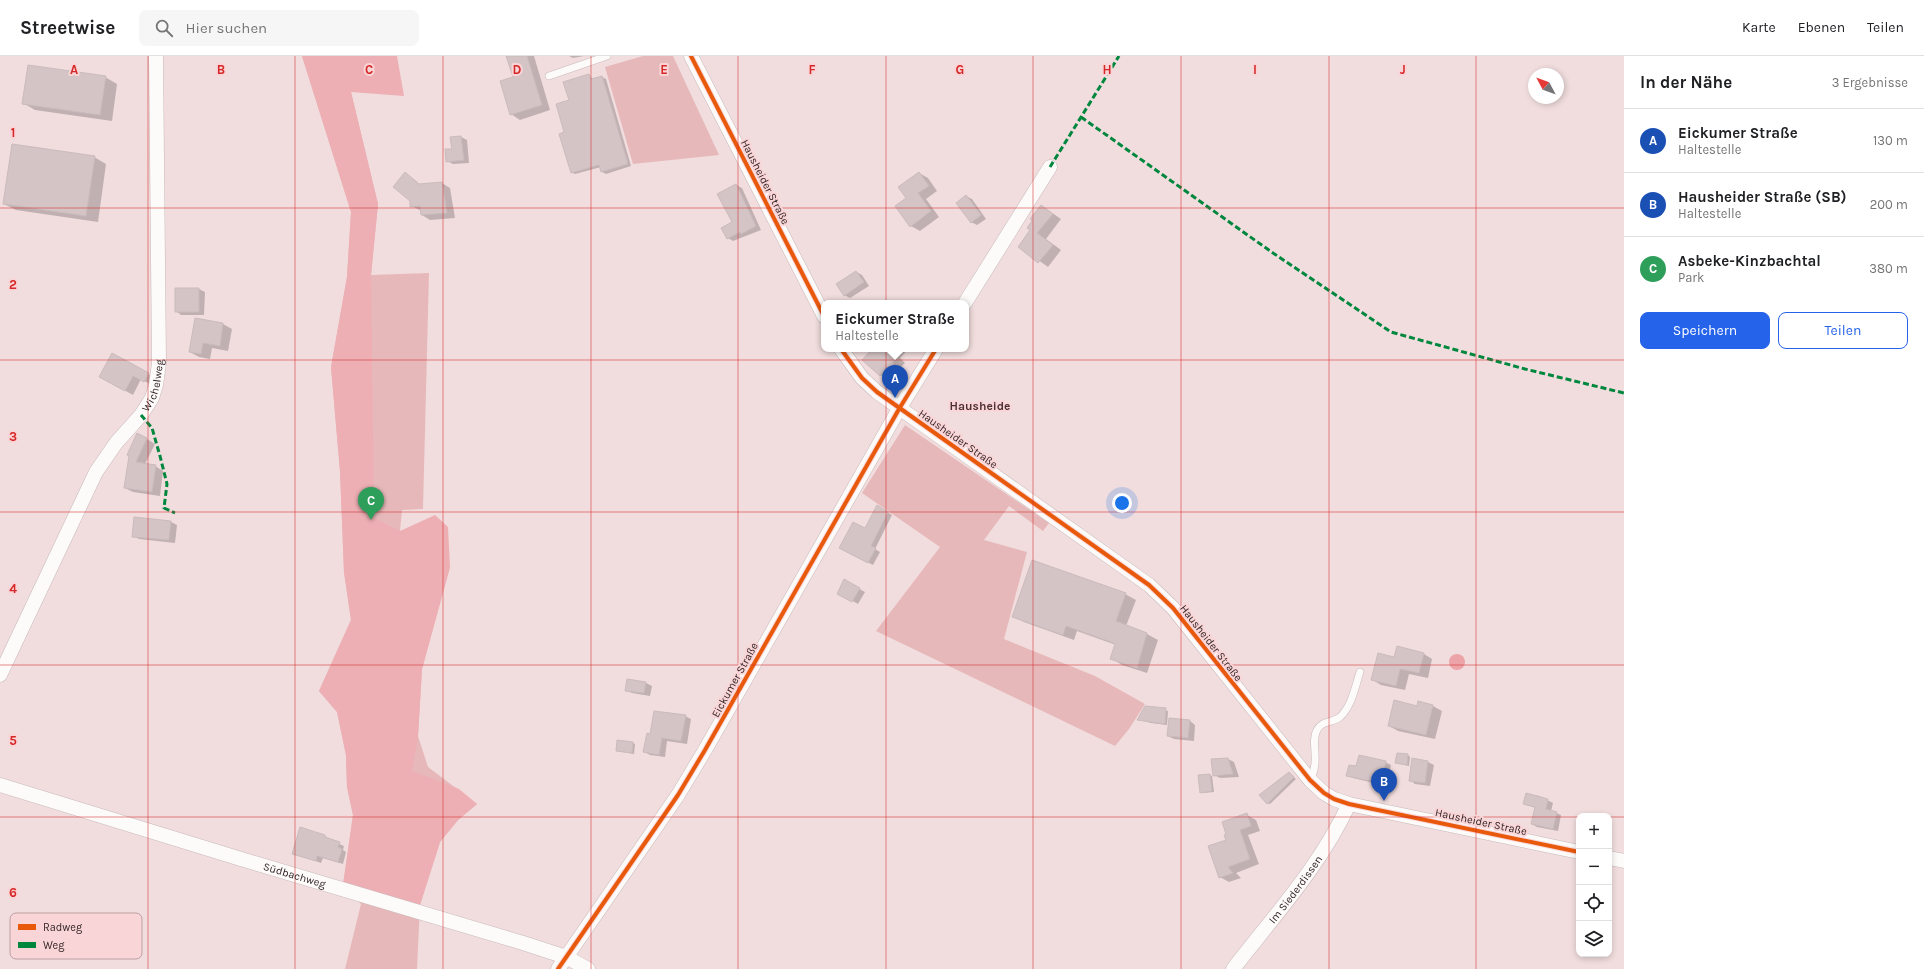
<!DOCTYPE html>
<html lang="de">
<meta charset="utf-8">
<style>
body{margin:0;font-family:Karla,sans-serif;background:#f6f6f6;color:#202124}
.controls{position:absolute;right:12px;bottom:12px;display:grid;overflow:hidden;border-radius:8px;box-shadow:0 2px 6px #0003}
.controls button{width:36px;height:36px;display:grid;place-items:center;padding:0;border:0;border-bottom:1px solid #e0e0e0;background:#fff;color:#202124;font:20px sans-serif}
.compass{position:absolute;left:1528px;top:12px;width:36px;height:36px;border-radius:50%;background:#fff;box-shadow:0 2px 6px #0003;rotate:311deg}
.you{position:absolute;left:1122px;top:447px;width:14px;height:14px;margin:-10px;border:3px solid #fff;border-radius:50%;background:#1a73e8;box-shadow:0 0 0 6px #1a73e833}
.badge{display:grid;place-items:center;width:26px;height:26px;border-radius:50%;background:#2563eb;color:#fff;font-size:13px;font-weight:700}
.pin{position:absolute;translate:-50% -33px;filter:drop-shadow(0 1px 2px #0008)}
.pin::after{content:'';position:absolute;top:21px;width:14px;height:12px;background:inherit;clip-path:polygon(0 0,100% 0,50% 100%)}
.popup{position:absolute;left:821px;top:244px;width:148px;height:52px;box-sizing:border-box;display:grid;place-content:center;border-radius:8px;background:#fff;filter:drop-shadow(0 1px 3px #0005);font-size:13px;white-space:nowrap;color:#757577}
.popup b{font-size:15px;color:#202124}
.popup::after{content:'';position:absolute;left:50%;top:100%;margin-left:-8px;border:8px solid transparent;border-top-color:#fff}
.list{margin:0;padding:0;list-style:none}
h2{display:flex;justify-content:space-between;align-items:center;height:52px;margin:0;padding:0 16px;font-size:17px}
h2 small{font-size:13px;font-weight:400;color:#757577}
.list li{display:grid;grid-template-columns:26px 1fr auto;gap:12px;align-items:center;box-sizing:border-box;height:64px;padding:0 16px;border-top:1px solid #e0e0e0}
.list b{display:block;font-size:15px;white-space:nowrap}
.list p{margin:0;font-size:13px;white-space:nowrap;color:#757577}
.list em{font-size:13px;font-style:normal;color:#757577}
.actions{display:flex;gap:8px;padding:12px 16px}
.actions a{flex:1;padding:9px 0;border:1px solid #2563eb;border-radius:8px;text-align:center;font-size:14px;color:#2563eb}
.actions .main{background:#2563eb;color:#fff}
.icon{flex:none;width:22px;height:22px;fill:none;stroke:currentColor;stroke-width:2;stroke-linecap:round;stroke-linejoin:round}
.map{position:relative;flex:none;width:1624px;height:913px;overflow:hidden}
header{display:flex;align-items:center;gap:24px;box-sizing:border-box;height:56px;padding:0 20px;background:#fff;border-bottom:1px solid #e0e0e0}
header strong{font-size:19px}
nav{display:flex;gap:22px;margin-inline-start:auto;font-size:14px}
.search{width:280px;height:36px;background:#f6f6f6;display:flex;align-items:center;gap:10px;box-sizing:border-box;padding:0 14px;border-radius:8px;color:#757577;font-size:15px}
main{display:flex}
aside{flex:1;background:#fff}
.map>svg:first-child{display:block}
</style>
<header>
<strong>Streetwise</strong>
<div class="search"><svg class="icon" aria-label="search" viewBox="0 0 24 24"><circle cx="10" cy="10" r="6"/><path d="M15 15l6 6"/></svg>Hier suchen</div>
<nav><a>Karte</a><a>Ebenen</a><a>Teilen</a></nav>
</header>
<main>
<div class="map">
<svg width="1624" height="913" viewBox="0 0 1624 913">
<rect width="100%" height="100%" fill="#f1ddde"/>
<!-- green -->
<path fill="#e7b8ba" d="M302,0L351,36L378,148L371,219L429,217L423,453L402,454L400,475H433L450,511L422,613L418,680L428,711L477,748L458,764L440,786L420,849L417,913H345L361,848L343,829L353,759L347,731L346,699L337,656L319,635L351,564L344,516L340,415L331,311L347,221L351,156Z
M643,0H673L719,99L633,108L605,11Z
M905,369L1049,467L1043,475L1009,450L984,484L1027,496L1004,583L1095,620L1145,648L1129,673L1115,690L876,575L940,491L862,437Z"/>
<!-- forest -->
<path fill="#edafb4" d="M302,0H397L404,40L351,36L378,148L371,219L374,462L400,475L435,459L448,471L450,511L422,613L418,680L412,715L459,733L477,748L458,764L440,786L420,849L343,829L353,759L347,731L346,699L337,656L319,635L351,564L344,516L340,415L331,311L347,221L351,156Z"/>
<!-- water -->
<path fill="#eda4a9" d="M1449 606a8 8 0 1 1 16 0a8 8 0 1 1-16 0Z"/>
<!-- shadow -->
<path fill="#0003" d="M507,0H534L550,54L520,64L511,58L514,21Z
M569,0H584L573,2Z
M589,19L593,24L602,21L606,23L631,110L606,118L602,116L601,111L575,118L571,116L565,77L570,45Z
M105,21L117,28L112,65L35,54L23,47Z
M461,81L467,84L469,107L453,108L447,105L453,94L452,82Z
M94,101L106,108L98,166L16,154L4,148Z
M405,117L421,129L442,127L450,132L455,162L430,164L422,159V155L411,150Z
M919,117L928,122L937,135L926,143L939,161L920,175L911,170L908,142Z
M736,129L742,132L761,174L733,185L728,182L733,167Z
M966,140L972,143L986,163L977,169L971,166Z
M1042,150L1061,163L1046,183L1061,194L1048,211L1019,190L1032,174Z
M856,216L862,219L869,230L850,242L844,239Z
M199,233L205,236L204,259H181L176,255Z
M196,263L223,268L232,273L228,295L212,292L210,303L199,301L190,296Z
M873,293H908L900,302L905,307L901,311V315L889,324L881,319Z
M112,299L156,322L153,330L141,323L133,339L108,325Z
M147,383L155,388L145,408L155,410L163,415L160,440L133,436L125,432L130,400Z
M882,453L892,459L875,493L880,496L873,509L845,495L866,473Z
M171,466L177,469L175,487L139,483L133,480Z
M845,525L865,536L858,548L838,537Z
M1125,538L1136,544L1126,570L1147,578L1158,584L1147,617L1122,609L1111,602L1116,589L1077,575L1074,584L1024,566L1014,560Z
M1424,598L1432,603L1428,622L1409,618L1405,634L1381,629L1373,624L1395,602Z
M628,624L646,627L652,630L650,640L632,637L626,634Z
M1419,647L1433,650L1442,655L1435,683L1398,675L1389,670L1418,651Z
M1146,651L1168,655L1167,669L1151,667L1138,663Z
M685,660L691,663L687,688L667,685L665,701L650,699L645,696L651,679Z
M1190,665L1195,669L1194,685L1174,683L1168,680Z
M633,687L635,688L634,698L617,695Z
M1408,699L1410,701L1409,710L1396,707Z
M1228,703L1234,706L1239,721L1220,722L1214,719Z
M1413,703L1428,706L1434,709L1430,730L1415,728L1410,724Z
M1385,706L1391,709L1386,730L1353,722L1347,719L1357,712Z
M1289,717L1296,723L1270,748L1267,747Z
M1210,719L1212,720L1214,736L1203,737L1201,736Z
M1527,738L1539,740L1553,747L1551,755L1561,759L1558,775L1537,771L1532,768L1536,752L1524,748Z
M1247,759L1256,764L1260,775L1248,779L1259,808L1236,817L1241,822L1229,826L1220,821L1228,778Z
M301,772L325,780L330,784L344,790L343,794L346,796L343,808L323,802L321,807L293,797Z"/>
<!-- building -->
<path fill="#d4c4c5" stroke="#cabbbc" d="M506,0H527L542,49L510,59L500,25L513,21Z
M28,9L106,20L100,59L22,48Z
M589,18L591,23L602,20L628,108L601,116L599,109L571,117L559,78L564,76L556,48L569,44L563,26Z
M461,80L464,104L446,106L445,93H452L450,81Z
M12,88L95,100L86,160L3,148Z
M405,116L419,128L442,126L447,157L421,159L420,150L410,151V145L393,131Z
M919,116L929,130L918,137L931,155L910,171L895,150L906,142L898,131Z
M736,128L756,170L741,178L740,176L727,183L721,172L732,166L717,138Z
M966,139L981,159L971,167L956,147Z
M1041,149L1053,158L1037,177L1053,189L1038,207L1018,191L1030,174L1027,172L1032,165L1030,163Z
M856,215L864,226L844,240L836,228Z
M175,232H199V256H175Z
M195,262L223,267L220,290L203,287L201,298L189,296Z
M872,293H888L897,301L893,306V310L880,320L862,304Z
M112,297L149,317L144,326L133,320L125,335L99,321Z
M137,377L147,382L136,406L156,409L152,436L124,432L129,400L127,399Z
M877,449L888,456L871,490L876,492L868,507L839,492L853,466L865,472Z
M134,461L171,465L169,484L132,481Z
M1032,504L1126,537L1116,565L1147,577L1137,612L1110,603L1115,588L1108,585L1066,570L1063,579L1012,561Z
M844,523L860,532L852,546L837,538Z
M1397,590L1424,597L1419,617L1400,613L1396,630L1371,624L1378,597L1394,601Z
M627,623L646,626L644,637L625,635Z
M1394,644L1417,650L1418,645L1433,649L1426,679L1388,670Z
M1145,650L1166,652L1165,668L1137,664Z
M654,655L686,659L681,685L662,682L659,699L643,696L647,677L650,678Z
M1169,662L1190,664L1188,682L1167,680Z
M617,684L633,686L632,697L616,695Z
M1397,697L1408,698L1407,709L1395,707Z
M1359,699L1386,705L1381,727L1346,720L1349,709L1356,710Z
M1228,702L1233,718L1213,720L1211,703Z
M1412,702L1428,705L1425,727L1409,725Z
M1289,716L1294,721L1267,748L1259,739Z
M1210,718L1212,735L1200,737L1198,719Z
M1526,737L1548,743L1546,753L1557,756L1553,773L1531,768L1535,751L1523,748Z
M1247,757L1251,770L1240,774L1250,803L1228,811L1233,817L1219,822L1208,790L1226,784L1224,779L1226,778L1222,766Z
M300,771L325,779V781L340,786L338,791L342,793L338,806L317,800L316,805L292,798Z"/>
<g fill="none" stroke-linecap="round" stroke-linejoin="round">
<defs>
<path id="service" d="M549,20L607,0
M1310,724C1321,704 1310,687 1317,674C1322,664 1333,667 1340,661C1352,650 1355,631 1360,616"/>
<g id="minor">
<path d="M691,0L824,260"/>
<path d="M965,247L1050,111"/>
<path d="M841,293L862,322L877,336L1149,529L1173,552L1310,724L1324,737L1334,743L1349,748L1579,796"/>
<path id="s1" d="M0,619L96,416L116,387L141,359L152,342L156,329L159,307L156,0"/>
<path id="s2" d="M0,729L241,803L523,887L566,901L588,913"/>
<path d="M1609,802L1624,805"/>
<path d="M558,913L678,739L705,694L899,353L936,293"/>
<path id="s3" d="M1233,913C1274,860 1321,809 1349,748"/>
</g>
</defs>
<!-- service casing -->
<use href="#service" stroke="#c8b9ba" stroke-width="8"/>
<!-- minor casing -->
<use href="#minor" stroke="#c8b9ba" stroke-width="15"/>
<!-- service -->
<use href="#service" stroke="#fdfafa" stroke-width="7"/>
<!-- minor -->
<use href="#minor" stroke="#fdfafa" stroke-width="14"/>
<!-- quiet -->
<path stroke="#00873e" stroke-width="3" stroke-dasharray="6 3" stroke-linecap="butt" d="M1081,61L1273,197L1391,276L1525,313L1624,337
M1050,111L1119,0
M141,359L152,372L160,400L167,428L164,452L175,457"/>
<defs>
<path id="cycleway" d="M691,0L824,260
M841,293L862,322L877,336L1149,529L1173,552L1310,724L1324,737L1334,743L1349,748L1579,796
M558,913L678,739L705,694L899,353L936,293"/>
</defs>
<!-- cycleway casing -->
<use href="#cycleway" stroke="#f9d5d7" stroke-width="6"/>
<!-- cycleway -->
<use href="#cycleway" stroke="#e8590c" stroke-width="4"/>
</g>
<!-- grid -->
<path fill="none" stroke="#d62828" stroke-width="1" stroke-opacity="0.55" d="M148,0V913M295,0V913M443,0V913M591,0V913M738,0V913M886,0V913M1033,0V913M1181,0V913M1329,0V913M1476,0V913M0,152H1624M0,304H1624M0,456H1624M0,609H1624M0,761H1579M1609,761H1624"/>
<g text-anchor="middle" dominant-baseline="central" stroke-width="4" stroke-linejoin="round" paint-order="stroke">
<!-- street labels -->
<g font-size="11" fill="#322525" stroke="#f9d5d7">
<text transform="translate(765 126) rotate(63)">Hausheider Straße</text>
<text stroke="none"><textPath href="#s1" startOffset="330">Wichelweg</textPath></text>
<text transform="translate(958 383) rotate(35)">Hausheider Straße</text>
<text transform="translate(1211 587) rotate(52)">Hausheider Straße</text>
<text transform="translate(735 624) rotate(-61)">Eickumer Straße</text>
<text transform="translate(1481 766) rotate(12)">Hausheider Straße</text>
<text stroke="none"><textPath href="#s2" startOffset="308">Südbachweg</textPath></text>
<text stroke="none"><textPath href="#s3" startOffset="101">Im Siederdissen</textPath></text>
</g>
<!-- neighbourhood labels -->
<g font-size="12" font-weight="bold" fill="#4c3133" stroke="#f9d5d7">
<text x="980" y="350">Hausheide</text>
</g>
</g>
<!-- legend -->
<rect x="10" y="857" width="132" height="46" rx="6" fill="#f9d5d7" stroke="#bda0a2" stroke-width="1"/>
<rect x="18" y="868" width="18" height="6" fill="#e8590c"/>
<rect x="18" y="886" width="18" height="6" fill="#00873e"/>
<g font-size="11" fill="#322525">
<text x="43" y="875">Radweg</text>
<text x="43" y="893">Weg</text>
</g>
<g font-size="13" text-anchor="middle" font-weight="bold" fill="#d62828" stroke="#f9d5d7" stroke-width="4" stroke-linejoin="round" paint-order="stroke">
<text x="74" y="18">A</text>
<text x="221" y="18">B</text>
<text x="369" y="18">C</text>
<text x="517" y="18">D</text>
<text x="664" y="18">E</text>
<text x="812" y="18">F</text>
<text x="960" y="18">G</text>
<text x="1107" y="18">H</text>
<text x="1255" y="18">I</text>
<text x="1403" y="18">J</text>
<text x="13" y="81">1</text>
<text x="13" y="233">2</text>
<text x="13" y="385">3</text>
<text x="13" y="537">4</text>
<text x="13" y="689">5</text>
<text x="13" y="841">6</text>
</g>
</svg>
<div class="controls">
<button>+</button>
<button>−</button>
<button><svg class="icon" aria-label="locate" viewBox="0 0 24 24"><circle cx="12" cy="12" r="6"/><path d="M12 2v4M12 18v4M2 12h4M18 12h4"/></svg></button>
<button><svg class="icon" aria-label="layers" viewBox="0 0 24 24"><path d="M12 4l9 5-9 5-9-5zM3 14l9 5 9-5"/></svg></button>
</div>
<svg class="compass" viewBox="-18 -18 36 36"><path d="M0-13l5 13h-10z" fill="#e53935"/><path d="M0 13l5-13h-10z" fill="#757577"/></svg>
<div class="you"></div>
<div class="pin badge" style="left:895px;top:342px;background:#1a4fb4">A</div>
<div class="popup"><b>Eickumer Straße</b>Haltestelle</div>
<div class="pin badge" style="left:1384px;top:745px;background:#1a4fb4">B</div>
<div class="pin badge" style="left:371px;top:464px;background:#2e9e5b">C</div>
</div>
<aside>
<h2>In der Nähe<small>3 Ergebnisse</small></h2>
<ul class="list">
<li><span class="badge" style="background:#1a4fb4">A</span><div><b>Eickumer Straße</b><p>Haltestelle</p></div><em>130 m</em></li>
<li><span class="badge" style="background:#1a4fb4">B</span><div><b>Hausheider Straße (SB)</b><p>Haltestelle</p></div><em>200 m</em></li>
<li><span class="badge" style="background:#2e9e5b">C</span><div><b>Asbeke-Kinzbachtal</b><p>Park</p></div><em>380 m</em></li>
</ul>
<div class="actions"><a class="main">Speichern</a><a>Teilen</a></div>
</aside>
</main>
